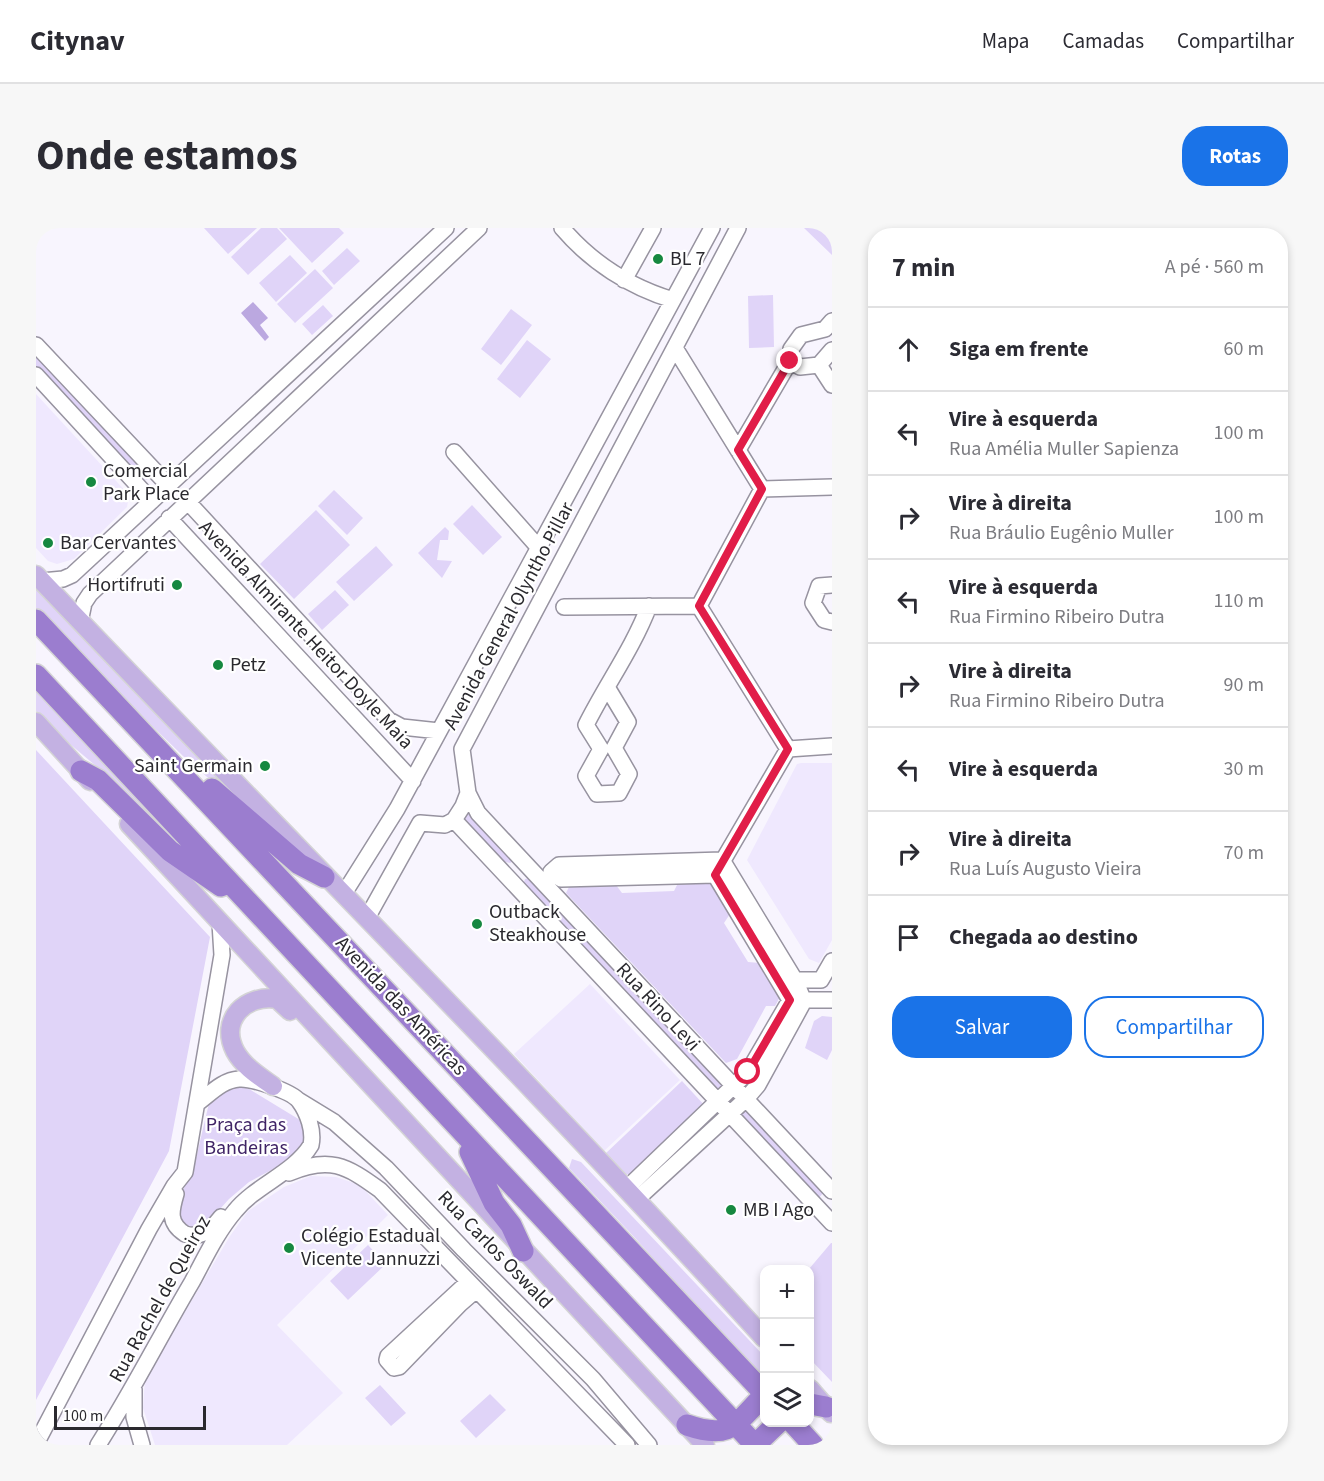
<!DOCTYPE html>
<html lang="pt">
<meta charset="utf-8">
<style>
body{margin:0;font-family:"Source Sans 3",sans-serif;background:#f7f7f7;color:#2b2b33}
.controls{position:absolute;right:18px;bottom:18px;display:grid;overflow:hidden;border-radius:12px;box-shadow:0 3px 9px #0003}
.controls button{width:54px;height:54px;display:grid;place-items:center;padding:0;border:0;border-bottom:2px solid #e1e1e2;background:#fff;color:#2b2b33;font:30px sans-serif}
.scale{position:absolute;left:18px;bottom:15px;width:152px;box-sizing:border-box;padding-left:6px;border:3px solid #2a292e;border-top:0;font-size:16px;line-height:21px;white-space:nowrap;color:#2a292e;-webkit-text-stroke:4px #fff;paint-order:stroke}
.stop{position:absolute;width:18px;height:18px;margin:-14px;border:4px solid #e11d48;border-radius:50%;background:#fff}
.stop.end{background:#e11d48;border-color:#fff;box-shadow:0 2px 6px #0008}
.list{margin:0;padding:0;list-style:none}
h2{display:flex;justify-content:space-between;align-items:center;height:78px;margin:0;padding:0 24px;font-size:26px}
h2 small{font-size:20px;font-weight:400;color:#7c7c81}
.list li{display:grid;grid-template-columns:39px 1fr auto;gap:18px;align-items:center;box-sizing:border-box;height:84px;padding:0 24px;border-top:2px solid #e1e1e2}
.list b{display:block;font-size:22px;white-space:nowrap}
.list p{margin:0;font-size:20px;white-space:nowrap;color:#7c7c81}
.list em{font-size:20px;font-style:normal;color:#7c7c81}
.actions{display:flex;gap:12px;padding:18px 24px}
.actions a{flex:1;padding:14px 0;border:2px solid #1a73e8;border-radius:24px;text-align:center;font-size:21px;color:#1a73e8}
.actions .main{background:#1a73e8;color:#fff}
.icon{flex:none;width:33px;height:33px;fill:none;stroke:currentColor;stroke-width:2;stroke-linecap:round;stroke-linejoin:round}
.map{position:relative;flex:none;width:796px;height:1217px;overflow:hidden;border-radius:24px}
header{display:flex;align-items:center;gap:36px;box-sizing:border-box;height:84px;padding:0 30px;background:#fff;border-bottom:2px solid #e1e1e2}
header strong{font-size:28px}
nav{display:flex;gap:33px;margin-inline-start:auto;font-size:21px}
.intro{display:flex;align-items:center;justify-content:space-between;box-sizing:border-box;height:144px;padding:0 36px}
h1{margin:0;font-size:42px}
.button{padding:15px 27px;border-radius:24px;background:#1a73e8;color:#fff;font-size:21px;font-weight:700}
main{display:flex;gap:36px;padding:0 36px}
aside{flex:1;background:#fff;border-radius:24px;box-shadow:0 3px 9px #0003}
.map>svg:first-child{display:block}
</style>
<header>
<strong>Citynav</strong>
<nav><a>Mapa</a><a>Camadas</a><a>Compartilhar</a></nav>
</header>
<div class="intro"><h1>Onde estamos</h1><a class="button">Rotas</a></div>
<main>
<div class="map">
<svg width="796" height="1217" viewBox="0 0 796 1217">
<rect width="100%" height="100%" fill="#f8f5fe"/>
<!-- built -->
<path fill="#efe8fe" d="M0,166L93,267L91,279L38,331L21,336L12,333L0,320Z
M765,535H796V712L783,735L773,731L711,632L761,536Z
M554,756L644,852L568,923L478,826Z
M275,948L300,949L324,957L352,987L241,1097L307,1165L251,1217H119L107,1180L109,1151L194,1008L212,983L248,959Z"/>
<!-- green -->
<path fill="#e0d4f8" d="M168,0H221L192,26Z
M225,0H241L251,11L212,47L195,29Z
M243,0H303L308,5L276,35Z
M768,0H796V27Z
M311,20L324,33L298,57L286,43Z
M254,27L271,45L240,74L223,55Z
M279,41L297,60L259,95L241,76Z
M737,67L738,119L713,120L712,68Z
M287,77L297,88L276,107L266,96Z
M475,81L496,97L465,137L445,121Z
M491,112L515,131L484,170L461,151Z
M0,125L111,244L113,249L111,252L106,251L0,138Z
M298,262L327,290L311,307L282,278Z
M436,277L466,309L447,327L417,296Z
M280,282L314,317L258,371L224,336Z
M409,299L413,303L412,312H404L401,332L416,333L406,350L382,325Z
M340,318L357,337L318,373L300,354Z
M0,356L211,581L209,582L147,528L0,385Z
M299,362L313,377L286,402L272,386Z
M0,455L175,642L128,611L60,538L22,506L0,483Z
M0,522L174,709L133,923L0,1172Z
M432,579L477,633L474,635L462,632L427,593Z
M495,650L690,858L682,866L487,657L489,651Z
M643,653L675,654L694,686L688,695L712,734L724,735L744,769L739,778H730L701,831L690,835L530,665L534,657H580L586,665L638,663Z
M786,788L796,789V822L791,832L769,820L778,793Z
M646,853L670,879L597,947L588,946L569,926Z
M202,858L213,861L264,892L271,914L256,931L213,954L193,971L167,1000H153L143,992L141,975L158,939L173,875L185,863Z
M710,880L788,964L781,972L703,887Z
M536,931L545,934L728,1128V1155L600,1011L533,940Z
M795,1015H796V1154L774,1131L773,1041Z
M332,1017L350,1036L312,1072L294,1053Z
M344,1157L370,1185L355,1198L329,1170Z
M454,1166L470,1182L440,1210L424,1193Z"/>
<!-- water -->
<path fill="#bba8e0" d="M217,74L232,90L224,97L233,109L229,113L205,85Z"/>
<g fill="none" stroke-linecap="round" stroke-linejoin="round">
<defs>
<path id="minor" d="M526,0C555,34 594,59 637,72
M588,52L617,0
M0,117L133,258
M639,120L726,261
M754,133L755,121L765,107L789,101L796,93
M783,137L796,157
M0,147L116,273
M702,222L754,133L764,139L783,137L796,122
M418,224L503,320
M152,274L353,492L366,499L403,503
M133,290L377,553
M6,353L27,351L36,347L410,0
M796,357L783,358L777,375L788,392L796,394
M528,379L663,378
M44,394L48,375L54,366L443,0
M571,459L592,494L578,520L593,546L583,565L561,566L550,548L565,521L550,497C570,457 597,420 613,378
M752,521L663,378L726,261L796,259
M432,565L442,585L796,963
M418,592L796,995
M682,641L752,521L796,518
M679,647L754,772
M307,667L361,581L676,0
M331,690L384,595L409,597L418,592L427,578L432,565L426,521L702,0
M759,752H785L796,733
M760,772H796
M262,872L298,894L350,940L428,1022L557,1151L613,1217
M253,945C293,928 310,937 344,962L591,1217
M590,961L712,844L754,772
M140,966C135,983 132,995 149,1006C165,1011 175,1002 185,989
M600,972L710,871L722,857L768,773L759,752L686,632L523,637L515,644L525,651L679,647
M431,1055L352,1128L351,1132L358,1140L363,1139L424,1076L439,1063
M98,1161V1189L106,1217
M0,1216L113,1001L138,958L149,944L186,727L184,695
M62,1217C96,1164 124,1108 156,1054C169,1030 181,1004 199,983C220,957 258,945 275,917C278,903 272,885 263,873C255,863 215,850 203,851C187,852 175,865 163,874"/>
<path id="major" d="M0,347C242,602 492,850 728,1110
M0,494L54,553
M93,596L669,1217
M237,858C223,848 207,838 199,823C183,791 210,766 241,771L254,783
M774,1161L795,1185"/>
<path id="highway" d="M0,392L728,1165
M0,447L719,1217
M45,543L62,552L134,623L185,658
M176,561L263,636L288,649
M434,924L458,975L475,997L487,1023
M774,1176L790,1179
M756,1194L777,1217
M651,1197C694,1212 699,1197 728,1167
M719,1217L743,1194"/>
</defs>
<!-- minor casing -->
<use href="#minor" stroke="#9793a0" stroke-width="18"/>
<!-- major casing -->
<use href="#major" stroke="#d4d4d5" stroke-width="21"/>
<!-- highway casing -->
<use href="#highway" stroke="#d4d4d5" stroke-width="24"/>
<!-- minor -->
<use href="#minor" stroke="#fff" stroke-width="15"/>
<!-- major -->
<use href="#major" stroke="#c3b1e2" stroke-width="18"/>
<!-- highway -->
<use href="#highway" stroke="#9b7dcf" stroke-width="21"/>
</g>
<g fill="none" stroke-linecap="round" stroke-linejoin="round">
<!-- route -->
<path stroke="#e11d48" stroke-width="8" d="M712,844L754,772L679,647L752,521L663,378L726,261L702,222L754,133"/>
</g>
<!-- markers -->
<g fill="#168840" stroke="#fff" stroke-width="2">
<circle cx="622" cy="31" r="6"/>
<circle cx="55" cy="254" r="6"/>
<circle cx="12" cy="315" r="6"/>
<circle cx="141" cy="357" r="6"/>
<circle cx="182" cy="437" r="6"/>
<circle cx="229" cy="538" r="6"/>
<circle cx="441" cy="696" r="6"/>
<circle cx="695" cy="982" r="6"/>
<circle cx="253" cy="1020" r="6"/>
</g>
<g text-anchor="middle" dominant-baseline="central" stroke-width="4.5" stroke-linejoin="round" paint-order="stroke">
<!-- poi labels -->
<g font-size="20" fill="#2a292e" stroke="#fff" text-anchor="start">
<text x="634" y="31">BL 7</text>
<text x="67" y="243">Comercial<tspan x="67" dy="23">Park Place</tspan></text>
<text x="24" y="315">Bar Cervantes</text>
<text x="129" y="357" text-anchor="end">Hortifruti</text>
<text x="194" y="437">Petz</text>
<text x="217" y="538" text-anchor="end">Saint Germain</text>
<text x="453" y="684">Outback<tspan x="453" dy="23">Steakhouse</tspan></text>
<text x="707" y="982">MB I Ago</text>
<text x="265" y="1008">Colégio Estadual<tspan x="265" dy="23">Vicente Jannuzzi</tspan></text>
</g>
<!-- street labels -->
<g font-size="20" fill="#2a292e" stroke="#fff">
<text transform="translate(473 388) rotate(-62)">Avenida General Olyntho Pillar</text>
<text transform="translate(270 407) rotate(47)">Avenida Almirante Heitor Doyle Maia</text>
<text transform="translate(365 778) rotate(47)">Avenida das Américas</text>
<text transform="translate(622 779) rotate(47)">Rua Rino Levi</text>
<text transform="translate(459 1022) rotate(46)">Rua Carlos Oswald</text>
<text transform="translate(124 1071) rotate(-61)">Rua Rachel de Queiroz</text>
</g>
<!-- park labels -->
<g font-size="20" fill="#3f2365" stroke="#fff">
<text x="210" y="897">Praça das<tspan x="210" dy="23">Bandeiras</tspan></text>
</g>
</g>
</svg>
<div class="controls">
<button>+</button>
<button>−</button>
<button><svg class="icon" aria-label="layers" viewBox="0 0 24 24"><path d="M12 4l9 5-9 5-9-5zM3 14l9 5 9-5"/></svg></button>
</div>
<div class="scale">100 m</div>
<div class="stop" style="left:712px;top:844px"></div>
<div class="stop end" style="left:754px;top:133px"></div>
</div>
<aside>
<h2>7 min<small>A pé · 560 m</small></h2>
<ul class="list">
<li><svg class="icon" aria-label="ahead" viewBox="0 0 24 24"><path d="M12 20V5M6 11l6-6 6 6"/></svg><div><b>Siga em frente</b></div><em>60 m</em></li>
<li><svg class="icon" aria-label="left" viewBox="0 0 24 24"><path d="M17 20v-9H6M10 6l-5 5 5 5"/></svg><div><b>Vire à esquerda</b><p>Rua Amélia Muller Sapienza</p></div><em>100 m</em></li>
<li><svg class="icon" aria-label="right" viewBox="0 0 24 24"><path d="M7 20v-9h11M14 6l5 5-5 5"/></svg><div><b>Vire à direita</b><p>Rua Bráulio Eugênio Muller</p></div><em>100 m</em></li>
<li><svg class="icon" aria-label="left" viewBox="0 0 24 24"><path d="M17 20v-9H6M10 6l-5 5 5 5"/></svg><div><b>Vire à esquerda</b><p>Rua Firmino Ribeiro Dutra</p></div><em>110 m</em></li>
<li><svg class="icon" aria-label="right" viewBox="0 0 24 24"><path d="M7 20v-9h11M14 6l5 5-5 5"/></svg><div><b>Vire à direita</b><p>Rua Firmino Ribeiro Dutra</p></div><em>90 m</em></li>
<li><svg class="icon" aria-label="left" viewBox="0 0 24 24"><path d="M17 20v-9H6M10 6l-5 5 5 5"/></svg><div><b>Vire à esquerda</b></div><em>30 m</em></li>
<li><svg class="icon" aria-label="right" viewBox="0 0 24 24"><path d="M7 20v-9h11M14 6l5 5-5 5"/></svg><div><b>Vire à direita</b><p>Rua Luís Augusto Vieira</p></div><em>70 m</em></li>
<li><svg class="icon" aria-label="arrive" viewBox="0 0 24 24"><path d="M6 21V4h12l-3 4 3 4H6"/></svg><div><b>Chegada ao destino</b></div></li>
</ul>
<div class="actions"><a class="main">Salvar</a><a>Compartilhar</a></div>
</aside>
</main>
